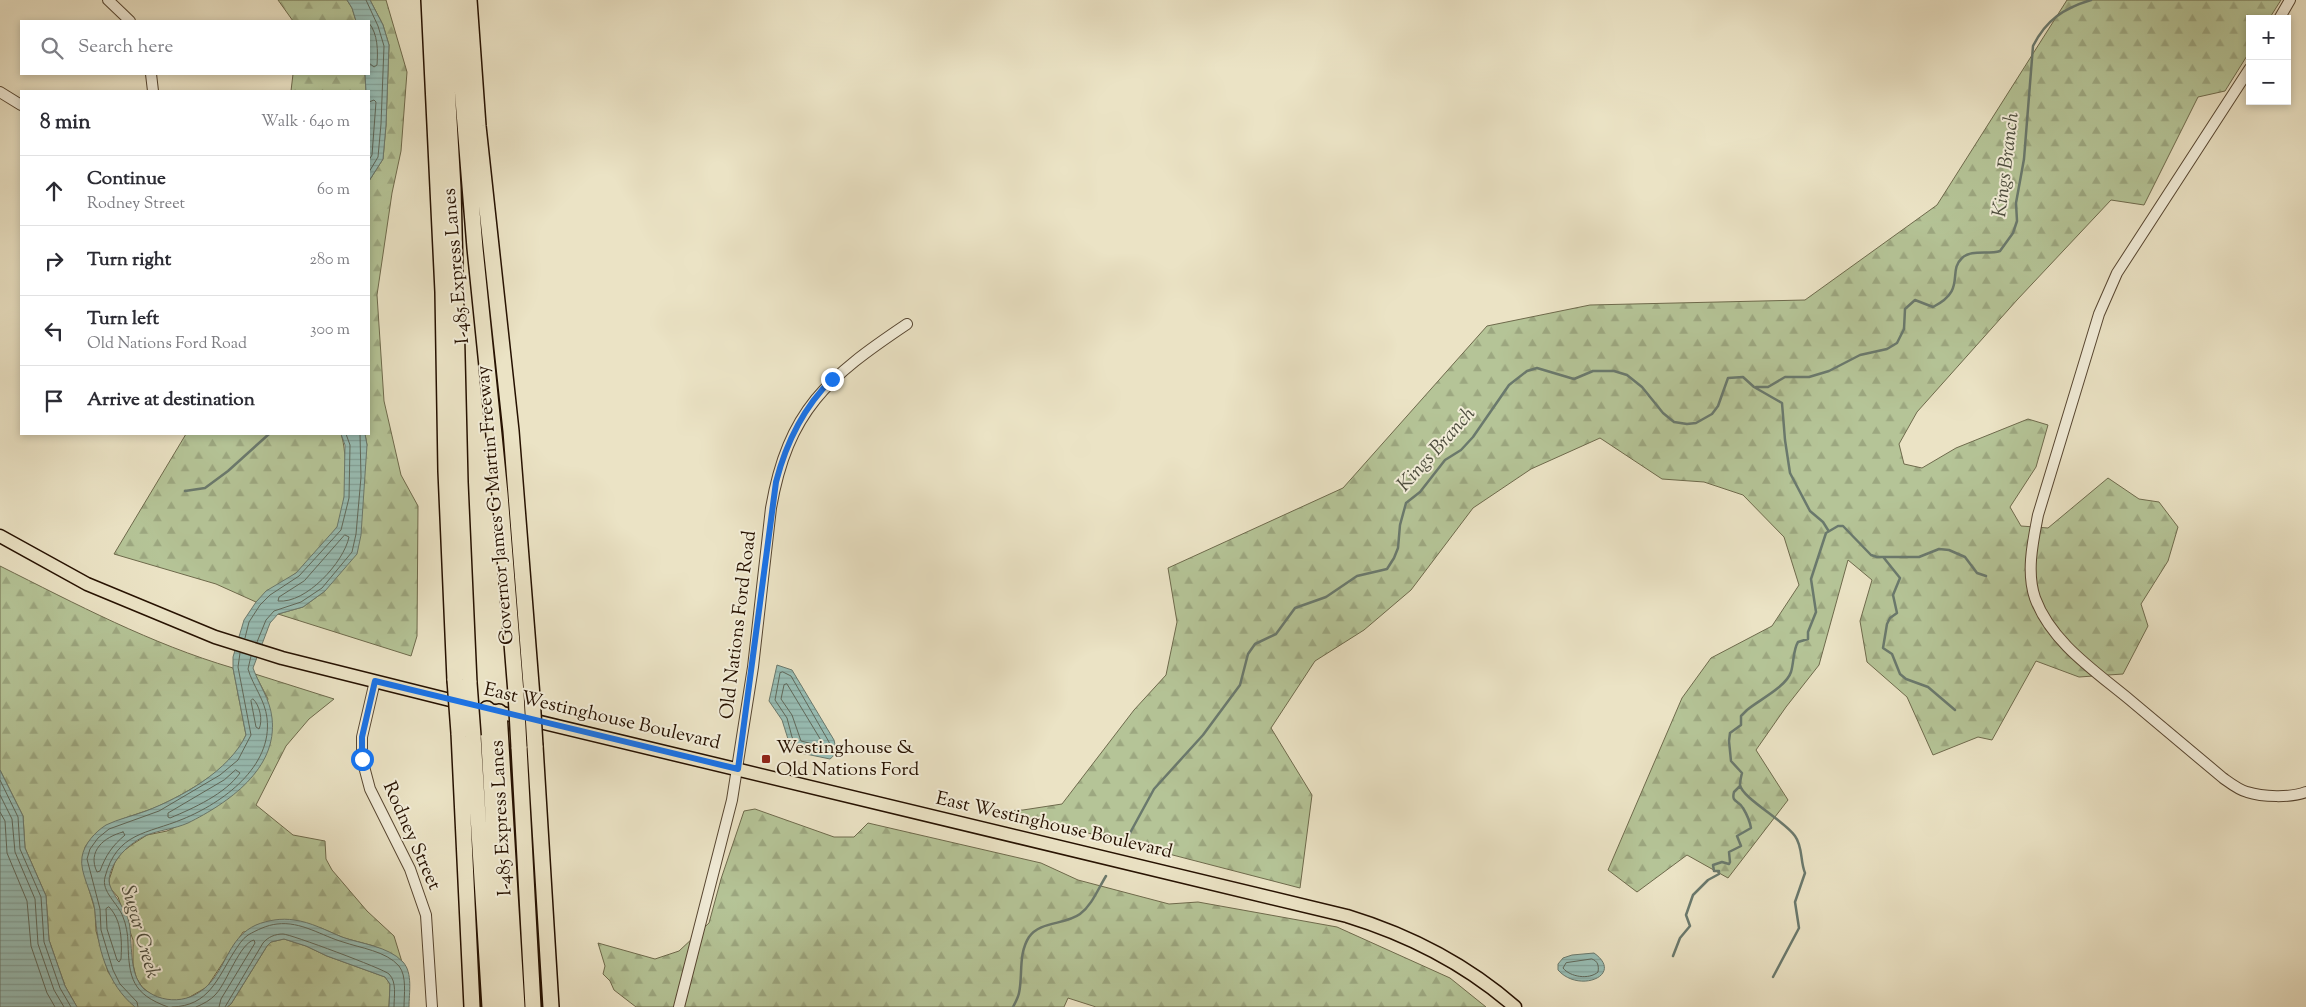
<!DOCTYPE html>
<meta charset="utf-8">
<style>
body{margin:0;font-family:"Sorts Mill Goudy",serif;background:#f2f2f3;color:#2b2b33}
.controls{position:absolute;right:15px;top:15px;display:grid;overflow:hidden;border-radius:0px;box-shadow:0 2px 8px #0003}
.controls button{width:45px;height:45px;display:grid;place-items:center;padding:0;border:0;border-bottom:1px solid #e1e1e2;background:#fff;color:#2b2b33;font:25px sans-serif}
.stop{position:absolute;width:15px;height:15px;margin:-11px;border:4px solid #1a73e8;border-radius:50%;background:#fff}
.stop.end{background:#1a73e8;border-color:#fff;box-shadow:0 1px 5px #0008}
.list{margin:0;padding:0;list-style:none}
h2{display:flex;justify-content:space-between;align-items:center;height:65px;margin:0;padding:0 20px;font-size:21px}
h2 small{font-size:16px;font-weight:400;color:#7c7c81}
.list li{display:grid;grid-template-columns:32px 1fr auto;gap:15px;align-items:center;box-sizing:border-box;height:70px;padding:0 20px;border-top:1px solid #e1e1e2}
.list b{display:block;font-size:19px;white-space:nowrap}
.list p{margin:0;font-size:16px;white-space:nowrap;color:#7c7c81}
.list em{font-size:16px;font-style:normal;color:#7c7c81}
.icon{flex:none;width:28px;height:28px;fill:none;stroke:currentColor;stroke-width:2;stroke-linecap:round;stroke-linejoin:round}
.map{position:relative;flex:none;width:2306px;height:1007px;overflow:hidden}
.search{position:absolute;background:#fff;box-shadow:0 2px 8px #0003;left:20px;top:20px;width:350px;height:55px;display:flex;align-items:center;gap:12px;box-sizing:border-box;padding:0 18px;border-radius:0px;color:#7c7c81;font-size:19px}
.panel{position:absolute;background:#fff;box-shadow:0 2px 8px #0003;left:20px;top:90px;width:350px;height:345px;border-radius:0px}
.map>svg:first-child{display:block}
</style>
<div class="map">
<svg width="2306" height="1007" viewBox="0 0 2306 1007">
<defs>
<pattern id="forest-firs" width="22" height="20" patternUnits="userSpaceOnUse" patternTransform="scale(1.25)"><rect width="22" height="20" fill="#b5c497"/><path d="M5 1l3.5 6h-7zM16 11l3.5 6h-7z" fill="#9ca780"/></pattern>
<pattern id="water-rules" width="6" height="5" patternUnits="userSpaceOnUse" patternTransform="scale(1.25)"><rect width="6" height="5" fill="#98beb5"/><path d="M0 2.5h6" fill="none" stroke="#83a29a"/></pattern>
</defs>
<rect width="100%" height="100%" fill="#ebe3c5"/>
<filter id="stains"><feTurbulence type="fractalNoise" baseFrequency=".004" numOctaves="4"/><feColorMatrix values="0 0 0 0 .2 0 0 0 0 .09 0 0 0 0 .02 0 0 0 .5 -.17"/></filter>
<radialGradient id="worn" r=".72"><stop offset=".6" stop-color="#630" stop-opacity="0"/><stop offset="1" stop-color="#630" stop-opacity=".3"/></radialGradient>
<!-- forest -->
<path fill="url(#forest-firs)" stroke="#6e6a4c" d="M278,0H347L352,8L356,21H293Z
M370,0H386L407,72L401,151L392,193L377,295L384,401L401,475L418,506L417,636L411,656L278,614L303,607L325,591L367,445L365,434H369V181L383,159L386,125L389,45L383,25Z
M2067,0H2281L2269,19H2250V51L2225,91L2198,97L2144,205L2111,200L2017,300L1917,412L1899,444L1904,464L1922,468L1956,448L2028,419L2048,425L2036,467L2010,507L2021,526L2048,528L2108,478L2139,499L2159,502L2178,527L2168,561L2141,604L2148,626L2123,674L2079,677L2036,661L1992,740L1978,737L1933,755L1907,697L1867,662L1860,621L1872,580L1848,560L1819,665L1786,707L1756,750L1788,800L1728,878L1687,855L1637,892L1608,870L1682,698L1711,658L1772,626L1799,585L1784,537L1743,495L1704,482L1662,479L1600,438L1531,469L1473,508L1411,590L1364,630L1315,661L1271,728L1312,795L1300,888L1003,811L1023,810L1062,804L1134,710L1166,675L1177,622L1168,568L1343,488L1487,326L1590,305L1805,300L1937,205Z
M293,74H365L366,91H291Z
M186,434H341C348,453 347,510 337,528C332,535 303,567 296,573C283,584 268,589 256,602L216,584L114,554Z
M0,566C76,604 151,644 233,668L246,735C242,743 238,752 232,758C214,777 178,798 154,808C125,819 103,821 85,847L88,886L95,910L96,931L108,972L135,1007H77L65,986L49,940L46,896L25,848L23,816L0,770Z
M255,674L334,699L309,719L286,746L256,805L293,835L325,841L326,859L332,870L367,911L394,936L402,962L374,946L344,938L321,928L243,932L207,987L181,1002H168L152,995L142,987L136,977L133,964V940L118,897L110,888L109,880L115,862L122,852L133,844L147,835L167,831L214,808L268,699Z
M755,809L834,837H854L868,823L1041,863L1078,880L1169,904L1198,902L1337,927L1450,978L1486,1007H1096L1068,998L1064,1007H636L614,990L610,981L603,974L605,966L598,943L655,959L679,951L709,923L721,879L744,811Z
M284,939L306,946L327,956L385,977L390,984L389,1007H227L231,1004L267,946L271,942Z"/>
<!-- water -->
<path fill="url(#water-rules)" stroke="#6a796d" d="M347,0H370L383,25L389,45L386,125L383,159L369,181V91H366L365,74H369V21H356L352,8Z
M341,434H365L367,445L361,535L357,554L325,591L303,607L278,614L270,623L253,668C259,685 270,699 272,718C278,769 228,803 188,823C174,829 160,830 147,835C129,843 110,861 109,881C109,891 126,908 129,922C133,943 128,973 144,989C167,1007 197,1002 214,978C228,959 232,936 256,925C268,920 282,918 294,920C311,922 327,931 342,937C361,944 388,946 403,962C413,973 409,993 409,1007H389L390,984L385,977L327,956L306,946L284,939L271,942L267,946L231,1004L227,1007H135C107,984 97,947 95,912C94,896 79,873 82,857C84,844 95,832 106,825C118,819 133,816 146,811C182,797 229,771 246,735L233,668V657L244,620L256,602L266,591L296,573L337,527L344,497L345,445Z
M777,665L792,670L834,740C836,749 837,754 830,759L796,752L788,739L782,720L769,701Z
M0,770L23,816L25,848L46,896L49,940L65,986L77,1007H0Z
M1594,953C1625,975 1579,994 1558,970V964L1563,958L1572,955Z"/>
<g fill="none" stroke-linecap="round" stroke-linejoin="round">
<!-- shore -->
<path stroke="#5f685a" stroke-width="1" d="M366,0L378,26L384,46L381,124L378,157L369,172
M369,23C378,34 378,51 377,65L374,67L369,63
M369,102L374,100L376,102L372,155L369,160
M345,535L349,537C344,562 306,604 278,601L279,597L304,581Z
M245,638L249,622L260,605L270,595L299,576L341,530L349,498L350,445L346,434
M257,642L266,620L274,611L301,602L322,588L352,552L356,534L361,477L360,434
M783,672L791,676L829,742L831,749L829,754L798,747L792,737L787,718L775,700L780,673Z
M787,684L822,742L821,746L801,741L792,715L781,699L784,685Z
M253,699C260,705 263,721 259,729L256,727L251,701Z
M236,770L240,773C225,794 194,808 170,818L168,817V813L224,780Z
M0,780L18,817L20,849L41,897L44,942L60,988L71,1007
M0,795L12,819L15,852L35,899L38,944L54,990L64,1007
M0,812L5,821L7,853L27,901L31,946L47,993L55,1007
M123,832L125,835C112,846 106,855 100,871L97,872C87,851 104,837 123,832Z
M109,907C122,920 122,942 121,959L119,962L117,960L107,929L106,909Z
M1592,959C1598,961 1599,966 1598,972C1589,980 1570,977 1563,968L1566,963Z
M138,1007L137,1002L120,984L113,970L101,930L100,909L87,859L90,849L98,838L109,829L159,811L220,775L238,760L251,735L238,667L240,653
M168,1007C132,994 129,978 128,943C128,935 126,924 123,917C118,903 101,892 105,877C117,832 147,834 183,819C222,803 273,767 267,718C265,700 253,686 248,669L251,656
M172,1007C209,1006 217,979 234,952C238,946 242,939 248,935C257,930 267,925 277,924C301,921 322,936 343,942C360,948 386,951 399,966C407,976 404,995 404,1007
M196,1007C203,1004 211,1000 216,994C227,982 240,943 254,940L255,943L221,999L219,1007
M225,1007L263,943C268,937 275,934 283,934C290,934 384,969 389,974C397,982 394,996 394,1007"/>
<!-- stream -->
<path stroke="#6a796d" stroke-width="2.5" d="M1756,387H1768L1785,377H1809L1829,371L1860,355L1887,349L1897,343L1904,329L1905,309L1915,300L1933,307C1967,290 1947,272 1962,258C1971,249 1989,255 2000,251L2013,233L2017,221L2016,203L2024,159L2033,46C2046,20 2064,8 2091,0
M185,491L205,488L228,471L269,434
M1884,558L1900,578L1893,595L1897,613L1890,618L1887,624L1883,648L1892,654L1900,674L1906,679L1928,687L1955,710
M1124,844L1154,789L1203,735L1240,685L1248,654L1255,644L1276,634L1295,608L1326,597L1357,576L1387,569L1394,558L1398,548L1400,525L1406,503L1420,492L1445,460L1461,450L1473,437L1509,385L1527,371L1537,368L1574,379L1593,371H1614L1627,375L1642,387L1663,413L1674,422L1687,424L1696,423L1712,414L1718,406L1728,378L1743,377L1754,387L1782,403L1785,440L1790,473L1810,511L1823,522L1828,530
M1673,956L1680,938L1690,926L1686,915L1693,895L1708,880L1719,874V871H1714L1713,865L1722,862L1729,864L1730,862L1729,852L1741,846L1737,836L1751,828C1750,822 1746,813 1743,808C1739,800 1731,803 1734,792L1740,786
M1773,977L1799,928L1795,902L1805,873C1800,861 1803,847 1795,836C1785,821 1742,798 1740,785C1740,782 1741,777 1742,773L1731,761L1729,741L1730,733L1741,725V716L1747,710C1759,700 1786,687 1791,672C1794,662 1793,650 1798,642L1808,639V632L1816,612L1811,579L1826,533L1838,526H1843L1871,555L1877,557H1919L1939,549L1949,550L1965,557L1977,573L1986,576
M1013,1007C1015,1003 1018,998 1019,993C1023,975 1018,954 1029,937C1040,921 1065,925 1080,914C1092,905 1098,889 1106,876"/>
<defs>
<path id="minor" d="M108,0L130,21
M2279,19L2290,0
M2250,68L2117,273L2099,314L2038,515C2033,541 2026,572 2035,598C2051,642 2095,671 2130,700C2161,726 2192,752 2223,778C2230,783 2239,790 2247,792C2262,797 2291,798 2306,792
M151,74L153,91
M0,92L21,105
M375,681L362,737V759L370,789L410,869L426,915L432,1007
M679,1007L732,800L753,667L771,508C788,410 828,377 907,324"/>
<path id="major" d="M0,536L87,584L215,637L282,658L466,704
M490,710L1347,916C1409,935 1466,964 1515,1007"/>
<path id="highway" d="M429,0L443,292L446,471L455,680
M442,0L453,188L460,482L469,683
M455,0L475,248L500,494L516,693
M469,0L478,126L511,431L532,697
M487,709L504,1007
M499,712L517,1007
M459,733L472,1007
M473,736L490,1007
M535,746L551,1007
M519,747L533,1007"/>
</defs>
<!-- minor casing -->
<use href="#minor" stroke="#574631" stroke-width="12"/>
<!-- major casing -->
<use href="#major" stroke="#261100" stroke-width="15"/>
<!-- highway casing -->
<use href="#highway" stroke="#261100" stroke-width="18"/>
<!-- minor -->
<use href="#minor" stroke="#f2edd9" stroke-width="10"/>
<!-- major -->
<use href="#major" stroke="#ebe3c5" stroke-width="12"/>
<!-- highway -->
<use href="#highway" stroke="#ebe3c5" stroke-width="15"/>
<defs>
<path id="highway-bridge" d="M455,680L459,733
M469,683L473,736
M516,693L519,747
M532,697L535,746"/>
</defs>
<!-- highway-bridge casing -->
<use href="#highway-bridge" stroke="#261100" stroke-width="18" stroke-linecap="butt"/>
<!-- highway-bridge -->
<use href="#highway-bridge" stroke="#ebe3c5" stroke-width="15"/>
</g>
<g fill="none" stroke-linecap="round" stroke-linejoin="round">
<!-- route -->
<path stroke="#1a73e8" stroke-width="6" d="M362,759V737L375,681L738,769L776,482C786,443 803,408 832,379"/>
</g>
<!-- markers -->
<rect fill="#8f2418" stroke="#f2edd9" stroke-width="2" x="761" y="754" width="10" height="10" rx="2.5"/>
<g text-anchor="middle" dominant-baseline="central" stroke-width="4" stroke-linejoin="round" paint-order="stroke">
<!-- street labels -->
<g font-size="19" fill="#261100" stroke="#f2edd9">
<text transform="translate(457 266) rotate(-95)">I-485 Express Lanes</text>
<text transform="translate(496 505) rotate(-95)">Governor James G Martin Freeway</text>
<text transform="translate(739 625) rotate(-83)">Old Nations Ford Road</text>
<text transform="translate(602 717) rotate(13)">East Westinghouse Boulevard</text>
<text transform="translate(502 818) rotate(-93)">I-485 Express Lanes</text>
<text transform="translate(1054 826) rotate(13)">East Westinghouse Boulevard</text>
<text transform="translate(411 836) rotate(66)">Rodney Street</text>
</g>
<!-- poi labels -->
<g font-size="19" fill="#261100" stroke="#f2edd9" text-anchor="start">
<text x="776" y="748">Westinghouse &amp;<tspan x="776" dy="22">Old Nations Ford</tspan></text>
</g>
<!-- water labels -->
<g font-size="20" font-style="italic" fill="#4e4e3f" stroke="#f2edd9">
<text transform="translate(2007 165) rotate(-83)">Kings Branch</text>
<text transform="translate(1437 450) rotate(-48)">Kings Branch</text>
<text transform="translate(139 932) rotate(74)">Sugar Creek</text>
</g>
</g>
<rect width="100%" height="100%" filter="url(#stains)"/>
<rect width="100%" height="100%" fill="url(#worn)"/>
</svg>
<div class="controls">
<button>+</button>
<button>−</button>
</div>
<div class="stop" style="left:362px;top:759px"></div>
<div class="stop end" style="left:832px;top:379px"></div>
<div class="search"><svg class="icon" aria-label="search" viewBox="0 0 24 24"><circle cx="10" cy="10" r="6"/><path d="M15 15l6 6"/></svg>Search here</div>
<section class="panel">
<h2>8 min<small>Walk · 640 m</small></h2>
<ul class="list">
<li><svg class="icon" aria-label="ahead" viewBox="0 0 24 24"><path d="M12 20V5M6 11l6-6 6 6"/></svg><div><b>Continue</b><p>Rodney Street</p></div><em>60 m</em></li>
<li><svg class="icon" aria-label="right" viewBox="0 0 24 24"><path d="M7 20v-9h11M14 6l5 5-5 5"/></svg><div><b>Turn right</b></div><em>280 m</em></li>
<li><svg class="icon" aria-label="left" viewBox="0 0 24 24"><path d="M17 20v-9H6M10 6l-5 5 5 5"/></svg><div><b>Turn left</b><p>Old Nations Ford Road</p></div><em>300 m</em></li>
<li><svg class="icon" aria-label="arrive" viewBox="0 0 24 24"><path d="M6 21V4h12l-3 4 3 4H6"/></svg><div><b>Arrive at destination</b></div></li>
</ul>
</section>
</div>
